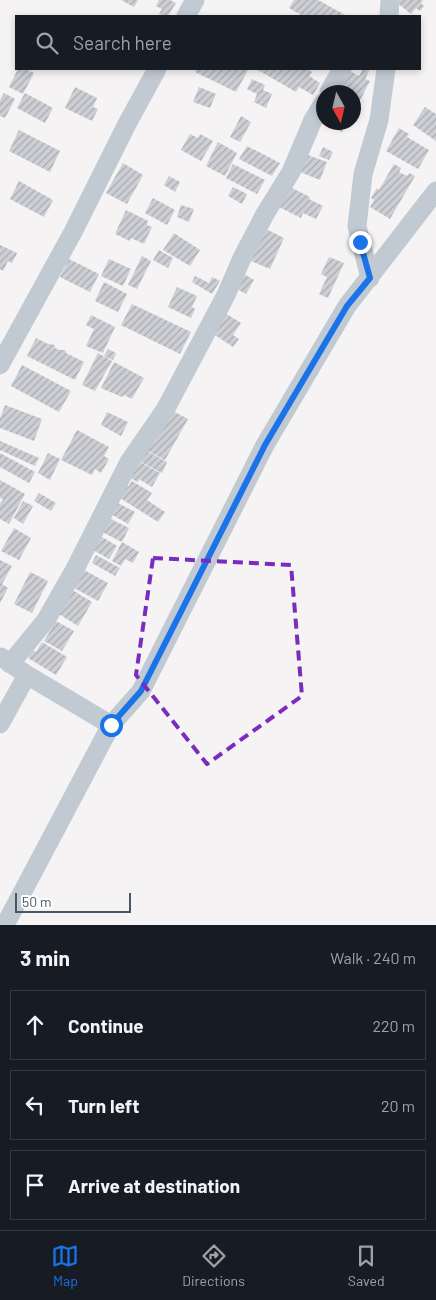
<!DOCTYPE html>
<meta charset="utf-8">
<style>
body{margin:0;font-family:Barlow,sans-serif;background:#20242c;color:#f1f3f6}
.compass{position:absolute;left:316px;top:85px;width:45px;height:45px;border-radius:50%;background:#171b24;box-shadow:0 2px 8px #0003;rotate:172deg}
.scale{position:absolute;left:15px;bottom:12px;width:116px;box-sizing:border-box;padding-left:5px;border:2px solid #4a5661;border-top:0;font-size:14px;line-height:18px;white-space:nowrap;color:#4a5661;-webkit-text-stroke:4px #fff;paint-order:stroke}
.stop{position:absolute;width:15px;height:15px;margin:-11px;border:4px solid #1a73e8;border-radius:50%;background:#fff}
.stop.end{background:#1a73e8;border-color:#fff;box-shadow:0 1px 5px #0008}
.list{margin:0;padding:0;list-style:none}
h2{display:flex;justify-content:space-between;align-items:center;height:65px;margin:0;padding:0 20px;font-size:21px}
h2 small{font-size:16px;font-weight:400;color:#9ea1a6}
.list li{display:grid;grid-template-columns:32px 1fr auto;gap:15px;align-items:center;box-sizing:border-box;height:70px;margin:0 10px 10px;padding:0 10px;border:1px solid #363941;border-radius:0px}
.list b{display:block;font-size:19px;white-space:nowrap}
.list em{font-size:16px;font-style:normal;color:#9ea1a6}
.icon{flex:none;width:28px;height:28px;fill:none;stroke:currentColor;stroke-width:2;stroke-linecap:round;stroke-linejoin:round}
.map{position:relative;flex:none;width:436px;height:925px;overflow:hidden}
.search{position:absolute;background:#171b24;box-shadow:0 2px 8px #0003;left:15px;right:15px;top:15px;height:55px;display:flex;align-items:center;gap:12px;box-sizing:border-box;padding:0 18px;border-radius:0px;color:#9ea1a6;font-size:19px}
.sheet{height:305px;background:#171b24}
nav{display:flex;justify-content:space-around;align-items:center;box-sizing:border-box;height:70px;border-top:1px solid #363941;background:#171b24;font-size:14px;color:#9ea1a6}
nav a{display:grid;justify-items:center;gap:2px}
nav .on{color:#1a73e8}
.map>svg:first-child{display:block}
</style>
<div class="map">
<svg width="436" height="925" viewBox="0 0 436 925">
<defs>
<pattern id="building-hatch" width="6" height="6" patternUnits="userSpaceOnUse" patternTransform="scale(1.25)"><rect width="6" height="6" fill="#cdcfd5"/><path d="M-1 1l2-2M0 6l6-6M5 7l2-2" fill="none" stroke="#a8abb0"/></pattern>
</defs>
<rect width="100%" height="100%" fill="#f5f3f3"/>
<!-- building -->
<path fill="url(#building-hatch)" d="M121,0H138L134,7Z
M159,0H170L176,3L168,16H163L159,14L162,9L156,6Z
M294,0H318L347,16H303L289,8Z
M398,0H423L421,3L424,6L420,11L416,8L411,14L396,2Z
M18,69H25L34,73L23,94L9,87Z
M197,69H246L248,70L236,92L195,72Z
M256,69H307L312,72L309,76L320,83L313,95L299,87L296,92Z
M363,69H370L365,79L370,81L354,112V92H338L350,71L359,76Z
M252,79L265,85L263,90L272,94L266,108L254,102L257,94L247,89Z
M75,87L97,98L93,107L98,109L92,121L65,108Z
M199,87L216,94L210,108L193,102Z
M4,93L15,99L5,118L0,116V100Z
M25,93L53,108L45,123L17,108Z
M425,107L436,114V141L413,125Z
M241,116L251,122L240,142L230,137Z
M324,118V122L346,123L342,132L319,123Z
M399,128L409,134L407,137L429,150L418,169L386,151Z
M19,130L60,151L50,172L9,151Z
M190,134L198,138L200,134L213,141L201,161L181,150Z
M218,142L237,153L225,176L206,166Z
M247,146L280,163L272,176L239,159Z
M323,147L333,152L329,160L319,156Z
M308,155L327,162L320,180L295,170Z
M123,163L143,175L127,204L106,193Z
M233,164L265,180L257,194L226,178Z
M394,164L401,168L399,172L407,176L409,173L415,176L390,219L370,207L374,200L371,198L377,188L379,190Z
M169,176L180,182L175,192L164,185Z
M19,181L53,200L44,217L10,199Z
M233,187L247,194L242,204L228,196Z
M290,187L310,197L309,199L323,206L316,219L303,213L301,218L279,207Z
M153,198L175,210L167,225L145,213Z
M181,205L194,209L189,222L177,217Z
M126,210L148,221L147,225L152,227L144,244L131,238L130,241L115,234Z
M266,229L284,238L270,269L251,261Z
M174,233L200,250L190,266L163,250Z
M0,245L17,253L12,263L8,261L3,271L0,269Z
M159,250L173,258L168,268L153,260Z
M142,256L151,261L137,289L128,285Z
M329,257L344,263L328,298L319,294L327,277L321,274Z
M69,259L99,274L90,292L60,277Z
M109,259L131,269L123,286L101,276Z
M244,274L254,280L246,294L235,288Z
M195,276L209,283L212,277L220,281L212,294L192,282Z
M104,282L127,294L118,312L95,301Z
M177,287L197,296L192,307L195,309L191,318L168,307Z
M132,304L191,332L180,354L121,325Z
M225,313L241,323L233,335L239,339L233,347L212,333Z
M91,315L115,327L103,353L86,346L94,329L86,325Z
M36,338L48,344L55,345V348L59,350H65L66,353L84,362L75,380L27,356Z
M108,349L116,353L113,360L104,356Z
M98,353L112,361L95,391L82,385Z
M114,362L144,378L132,399L124,395L122,397L101,388Z
M22,365L71,391L59,412L11,386Z
M5,405L42,419L34,441L0,428V418Z
M169,409L188,419L165,460L146,450Z
M107,412L128,422L121,436L101,425Z
M77,430L109,447L104,456L109,459L101,473L95,469L92,475L61,460Z
M0,441L39,458L35,466L0,450Z
M143,449L167,462L162,473L137,460Z
M0,453L35,472L29,483L0,467Z
M48,453L60,459L50,480L38,473Z
M136,460L160,473L152,487L139,479L138,482L130,478Z
M0,480L25,494L9,524L0,519V504L3,499L0,498Z
M132,481L152,493L147,500L165,512L158,522L117,496L124,484L128,487Z
M39,493L56,503L51,511L34,501Z
M23,501L33,506L23,524L14,518Z
M118,503L135,512L128,524L111,514Z
M109,518L129,528L122,542L102,532Z
M14,528L31,538L19,560L1,551Z
M97,534L117,546L109,559L89,548Z
M122,542L139,552L133,563L125,559L121,566L112,561Z
M96,555L120,568L115,576L92,563Z
M0,560L12,566L2,584L8,588L0,603Z
M84,570L108,583L98,601L74,588Z
M30,572L48,581L32,613L14,604Z
M69,588L92,602L78,626L59,614Z
M56,621L74,631L62,651L44,641Z
M42,642L67,657L56,675L28,658L33,650L36,652Z"/>
<g fill="none" stroke-linecap="round" stroke-linejoin="round">
<!-- minor -->
<path stroke="#c1cad2" stroke-width="19" d="M186,16L195,0
M389,16L390,0
M329,92L342,69
M370,278L357,226L363,174L379,120L386,69
M0,365L73,232L127,124L157,69
M1,657L27,675L111,725
M10,664L46,620L75,569L129,462L165,410L226,295L242,258L265,214L291,172L313,120L324,102
M0,724L27,675
M5,925L111,725L141,691L265,445L347,306L436,191"/>
</g>
<g fill="none" stroke-linecap="round" stroke-linejoin="round">
<!-- route -->
<path stroke="#1a73e8" stroke-width="6" d="M111,725L141,691L265,445L347,306L370,278L360,242"/>
</g>
<!-- marked area -->
<path fill="none" stroke="#7b2cbf" stroke-width="4" stroke-dasharray="10 6" stroke-linejoin="round" d="M153,558L291,565L302,696L207,764L136,675Z"/>
</svg>
<svg class="compass" viewBox="-18 -18 36 36"><path d="M0-13l5 13h-10z" fill="#e53935"/><path d="M0 13l5-13h-10z" fill="#9ea1a6"/></svg>
<div class="scale">50 m</div>
<div class="stop" style="left:111px;top:725px"></div>
<div class="stop end" style="left:360px;top:242px"></div>
<div class="search"><svg class="icon" aria-label="search" viewBox="0 0 24 24"><circle cx="10" cy="10" r="6"/><path d="M15 15l6 6"/></svg>Search here</div>
</div>
<section class="sheet">
<h2>3 min<small>Walk · 240 m</small></h2>
<ul class="list">
<li><svg class="icon" aria-label="ahead" viewBox="0 0 24 24"><path d="M12 20V5M6 11l6-6 6 6"/></svg><div><b>Continue</b></div><em>220 m</em></li>
<li><svg class="icon" aria-label="left" viewBox="0 0 24 24"><path d="M17 20v-9H6M10 6l-5 5 5 5"/></svg><div><b>Turn left</b></div><em>20 m</em></li>
<li><svg class="icon" aria-label="arrive" viewBox="0 0 24 24"><path d="M6 21V4h12l-3 4 3 4H6"/></svg><div><b>Arrive at destination</b></div></li>
</ul>
</section>
<nav>
<a class="on"><svg class="icon" aria-label="map" viewBox="0 0 24 24"><path d="M3 6l6-2 6 2 6-2v14l-6 2-6-2-6 2zM9 4v14M15 6v14"/></svg>Map</a>
<a><svg class="icon" aria-label="directions" viewBox="0 0 24 24"><path d="M12 3l9 9-9 9-9-9zM9 14v-3h6M13 9l2 2-2 2"/></svg>Directions</a>
<a><svg class="icon" aria-label="saved" viewBox="0 0 24 24"><path d="M7 4h10v16l-5-4-5 4z"/></svg>Saved</a>
</nav>
